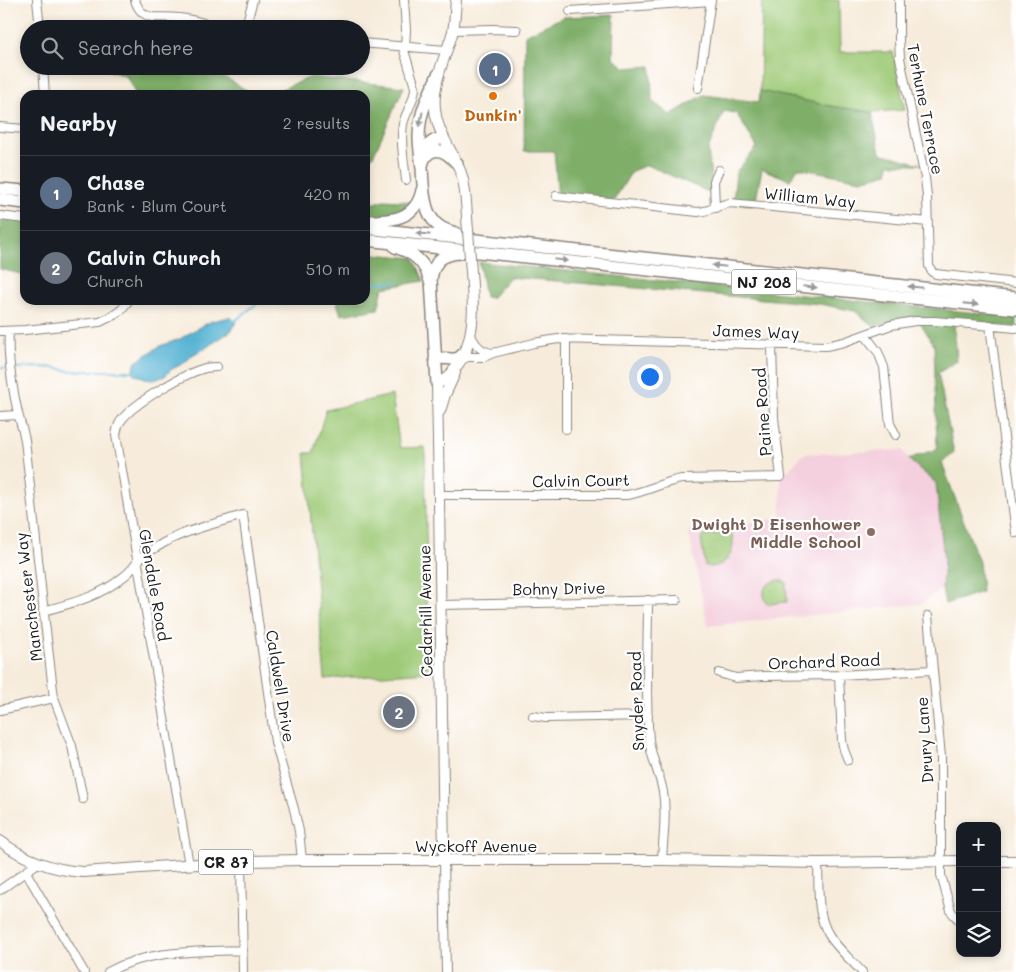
<!DOCTYPE html>
<meta charset="utf-8">
<style>
body{margin:0;font-family:Mali,sans-serif;background:#20242c;color:#f1f3f6}
.controls{position:absolute;right:15px;bottom:15px;display:grid;overflow:hidden;border-radius:10px;box-shadow:0 2px 8px #0003}
.controls button{width:45px;height:45px;display:grid;place-items:center;padding:0;border:0;border-bottom:1px solid #363941;background:#171b24;color:#f1f3f6;font:25px sans-serif}
.you{position:absolute;left:649px;top:376px;width:18px;height:18px;margin:-12px;border:4px solid #fff;border-radius:50%;background:#1a73e8;box-shadow:0 0 0 8px #1a73e833}
.badge{display:grid;place-items:center;width:32px;height:32px;border-radius:50%;background:#d1495b;color:#fff;font-size:16px;font-weight:700}
.pin{position:absolute;translate:-50% -50%;border:2px solid #fff;box-shadow:0 1px 5px #0006}
.list{margin:0;padding:0;list-style:none}
h2{display:flex;justify-content:space-between;align-items:center;height:65px;margin:0;padding:0 20px;font-size:21px}
h2 small{font-size:16px;font-weight:400;color:#9ea1a6}
.list li{display:grid;grid-template-columns:32px 1fr auto;gap:15px;align-items:center;box-sizing:border-box;height:75px;padding:0 20px;border-top:1px solid #363941}
.list b{display:block;font-size:19px;white-space:nowrap}
.list p{margin:0;font-size:16px;white-space:nowrap;color:#9ea1a6}
.list em{font-size:16px;font-style:normal;color:#9ea1a6}
.icon{flex:none;width:28px;height:28px;fill:none;stroke:currentColor;stroke-width:2;stroke-linecap:round;stroke-linejoin:round}
.map{position:relative;flex:none;width:1016px;height:972px;overflow:hidden}
.search{position:absolute;background:#171b24;box-shadow:0 2px 8px #0003;left:20px;top:20px;width:350px;height:55px;display:flex;align-items:center;gap:12px;box-sizing:border-box;padding:0 18px;border-radius:28px;color:#9ea1a6;font-size:19px}
.panel{position:absolute;background:#171b24;box-shadow:0 2px 8px #0003;left:20px;top:90px;width:350px;height:215px;border-radius:15px}
.map>svg:first-child{display:block}
</style>
<div class="map">
<svg width="1016" height="972" viewBox="0 0 1016 972">
<rect width="100%" height="100%" fill="#fff"/>
<filter id="ink" filterUnits="userSpaceOnUse"><feTurbulence type="fractalNoise" baseFrequency=".02" numOctaves="2"/><feDisplacementMap in="SourceGraphic" scale="10" xChannelSelector="R" yChannelSelector="G"/><feConvolveMatrix kernelMatrix="1 2 1 2 8 2 1 2 1" color-interpolation-filters="sRGB"/></filter>
<filter id="wash" filterUnits="userSpaceOnUse"><feTurbulence type="fractalNoise" baseFrequency=".0096" numOctaves="4" result="noise"/><feDisplacementMap in="SourceGraphic" scale="20" xChannelSelector="R" yChannelSelector="G"/><feGaussianBlur stdDeviation="1.12" result="paint"/><feColorMatrix in="noise" values="0 0 0 0 0 0 0 0 0 0 0 0 0 0 0 0 0 1.4 0 .05"/><feComposite in="paint" operator="in"/></filter>
<g filter="url(#wash)">
<rect width="100%" height="100%" fill="#f7ecdb"/>
<!-- built -->
<path fill="#f4cfdd" d="M903,450L908,459L936,483L944,560L942,589L920,604L708,626L688,531L781,518V477L804,454Z"/>
<!-- green -->
<path fill="#9eca77" stroke="#5d734a" d="M762,0H839L840,52H893L905,110L872,112L830,106L760,91Z
M392,395L400,448L425,447L428,672L325,679L305,453H313L326,410Z
M731,532C738,550 725,571 705,566L701,537Z
M779,580L786,582L787,602L767,604C760,590 765,583 779,580Z"/>
<!-- forest -->
<path fill="#7eae68" stroke="#4d6542" d="M614,15L613,58L626,68L651,66L652,101L670,115L704,95L759,102L760,91L830,106L872,112L880,153L921,164H889L888,173L861,180L798,168L790,180L762,169L755,205L733,203L736,172L757,147L736,113L724,111L708,149L713,194L647,165L632,171L613,202L558,197L554,151H524L525,35L563,17Z
M97,66H207L254,95H136L127,77Z
M311,77L404,87L373,156L365,164V95H267Z
M383,200L418,202L399,219L365,216V207Z
M0,212L25,215V275L0,269Z
M365,253L414,258L424,281L383,288L378,309L341,315L336,300H365Z
M479,262L1016,317V327L954,321L957,361L938,373L954,453L942,463L979,562L982,592L945,604L942,589L944,560L936,483L908,459L937,449L934,345L917,317L873,326L855,311L820,304L510,277L491,298L485,297Z"/>
<!-- water -->
<path fill="#54b2d3" stroke="#386778" d="M230,317L236,322L232,330L222,337L204,349L192,355L186,362L172,369L165,376L154,380L149,379L136,375L132,372L136,362L160,346L180,339L196,329L212,321Z"/>
<g fill="none" stroke-linecap="round" stroke-linejoin="round">
<!-- stream -->
<path stroke="#54b2d3" stroke-width="2" d="M365,284L398,282
M234,322L256,304L264,300
M0,368H5
M15,368L40,367L57,368L69,371H133"/>
</g>
</g>
<g filter="url(#ink)">
<g fill="none" stroke-linecap="round" stroke-linejoin="round">
<defs>
<path id="minor" d="M37,0L40,29
M135,0C138,10 143,15 152,17C176,17 197,18 218,29
M404,0L406,30L405,47
M899,0V41L900,58L925,178L927,196L929,266L932,272L936,274L1016,283
M570,11L711,1
M245,29L253,0
M453,30L492,29L517,30
M361,43L446,50
M403,47L415,87C415,101 406,111 403,124C400,142 404,162 406,180
M43,66L45,95
M698,88L711,0
M0,127L25,129
M556,196L698,212C710,211 719,205 730,203L928,222
M715,208L714,181L719,170
M0,216L25,219
M990,325L1016,533
M0,331L25,330L100,322L114,315L121,310L129,300
M9,331C7,358 12,386 18,413C20,422 23,430 25,440L44,614L54,698L72,746L83,799
M471,335C475,345 482,352 493,353
M865,335L878,352L884,367L890,424L896,435
M461,360L468,357H484L493,353L534,343L558,339L826,346L844,342L891,325L915,321H935L1016,328
M0,416L18,415
M566,429V339
M439,495H627C646,492 662,482 682,479L781,477L774,418L772,345
M648,600C648,646 645,694 649,740C651,758 660,774 663,792C667,814 663,838 662,860
M440,605L677,600
M43,611C73,603 99,597 123,577C131,572 135,564 141,558C145,553 152,550 157,547C181,531 215,524 243,515L275,742L294,809L299,831L302,860
M928,616L941,757V875L951,911L954,915L960,921
M719,673L736,678L763,676L839,675L932,670
M839,675L842,741L844,750L848,760
M0,710L54,698
M533,716L546,718L648,716
M444,859L446,972
M241,861L243,972
M818,863C819,887 816,914 829,935C837,948 851,960 862,972
M189,865L116,435C117,431 117,428 119,424C128,406 182,375 202,369C207,367 212,367 217,367
M26,872L84,972
M0,890L38,863
M108,972C149,949 197,952 243,950"/>
<path id="major" d="M456,0C455,10 455,21 453,31C446,56 432,82 435,109C437,133 453,151 461,173C467,190 466,211 468,230
M463,356C478,325 472,291 470,258
M440,411L445,395L455,373
M0,841C25,860 52,870 83,872L241,861L302,860H662L818,863L960,861
M444,859L439,499L437,384L449,377L461,360
M997,861H1016"/>
<path id="highway" d="M438,75C432,89 424,103 421,118C417,135 420,150 422,168C423,183 423,207 433,220C438,228 447,231 456,233
M422,157C425,146 432,140 443,138
M422,166C423,160 425,155 431,152C441,147 450,156 457,163
M0,189L25,191
M0,200L25,203
M365,221C391,221 416,220 422,190
M365,228L1016,298
M365,240L1016,309
M395,247C414,253 425,262 430,281
M435,359C449,355 456,366 466,350
M437,384L431,279C434,261 442,254 460,253"/>
</defs>
<!-- minor casing -->
<use href="#minor" stroke="#8a847c" stroke-width="10"/>
<!-- major casing -->
<use href="#major" stroke="#8a847c" stroke-width="12"/>
<!-- highway casing -->
<use href="#highway" stroke="#8a847c" stroke-width="14"/>
<!-- minor -->
<use href="#minor" stroke="#fff" stroke-width="8"/>
<!-- major -->
<use href="#major" stroke="#fff" stroke-width="10"/>
<!-- highway -->
<use href="#highway" stroke="#fff" stroke-width="11"/>
<defs>
<path id="major-bridge" d="M468,230L470,258"/>
</defs>
<!-- major-bridge casing -->
<use href="#major-bridge" stroke="#8a847c" stroke-width="12" stroke-linecap="butt"/>
<!-- major-bridge -->
<use href="#major-bridge" stroke="#fff" stroke-width="10"/>
</g>
<!-- one-way arrows -->
<defs><path id="oneway-solid" d="M-6-.8H1V-3.2L6.5 0L1 3.2V.8H-6Z" transform="scale(1.25)"/></defs>
<g fill="#999">
<use href="#oneway-solid" transform="translate(421 119) rotate(102)"/>
<use href="#oneway-solid" transform="translate(423 234) rotate(-174)"/>
<use href="#oneway-solid" transform="translate(561 260) rotate(6)"/>
<use href="#oneway-solid" transform="translate(719 266) rotate(-174)"/>
<use href="#oneway-solid" transform="translate(810 287) rotate(6)"/>
<use href="#oneway-solid" transform="translate(915 287) rotate(-174)"/>
<use href="#oneway-solid" transform="translate(971 304) rotate(6)"/>
</g>
</g>
<!-- markers -->
<circle fill="#e8710a" stroke="#fff" stroke-width="2" cx="493" cy="96" r="5"/>
<circle fill="#8d6e63" stroke="#fff" stroke-width="2" cx="871" cy="532" r="5"/>
<g text-anchor="middle" dominant-baseline="central" stroke-width="4.5" stroke-linejoin="round" paint-order="stroke">
<!-- shield labels -->
<g fill="#fff" stroke="#606060" stroke-width="1">
<rect x="731.5" y="269.5" width="65" height="25" rx="4"/>
<rect x="198.5" y="849.5" width="55" height="25" rx="4"/>
</g>
<g font-size="15" font-weight="bold" fill="#1c1c1c">
<text x="764" y="282">NJ 208</text>
<text x="226" y="862">CR 87</text>
</g>
<!-- street labels -->
<g font-size="16" fill="#1c1c1c" stroke="#fff">
<text transform="translate(926 109) rotate(79)">Terhune Terrace</text>
<text transform="translate(810 197) rotate(6)">William Way</text>
<text transform="translate(756 331) rotate(2)">James Way</text>
<text transform="translate(762 412) rotate(-94)">Paine Road</text>
<text transform="translate(581 480) rotate(-1)">Calvin Court</text>
<text transform="translate(155 585) rotate(80)">Glendale Road</text>
<text transform="translate(559 588) rotate(-1)">Bohny Drive</text>
<text transform="translate(28 597) rotate(-97)">Manchester Way</text>
<text transform="translate(425 611) rotate(-91)">Cedarhill Avenue</text>
<text transform="translate(824 661) rotate(-2)">Orchard Road</text>
<text transform="translate(281 686) rotate(81)">Caldwell Drive</text>
<text transform="translate(636 701) rotate(-92)">Snyder Road</text>
<text transform="translate(924 740) rotate(-94)">Drury Lane</text>
<text x="476" y="845">Wyckoff Avenue</text>
</g>
<!-- food labels -->
<g font-size="16" font-weight="bold" fill="#c56008" stroke="#fff">
<text x="493" y="114">Dunkin'</text>
</g>
<!-- education labels -->
<g font-size="16" font-weight="bold" fill="#785e54" stroke="#fff" text-anchor="end">
<text x="861" y="523">Dwight D Eisenhower<tspan x="861" dy="18">Middle School</tspan></text>
</g>
</g>
</svg>
<div class="controls">
<button>+</button>
<button>−</button>
<button><svg class="icon" aria-label="layers" viewBox="0 0 24 24"><path d="M12 4l9 5-9 5-9-5zM3 14l9 5 9-5"/></svg></button>
</div>
<div class="you"></div>
<div class="pin badge" style="left:495px;top:69px;background:#5c6f8a">1</div>
<div class="pin badge" style="left:399px;top:712px;background:#6b7280">2</div>
<div class="search"><svg class="icon" aria-label="search" viewBox="0 0 24 24"><circle cx="10" cy="10" r="6"/><path d="M15 15l6 6"/></svg>Search here</div>
<section class="panel">
<h2>Nearby<small>2 results</small></h2>
<ul class="list">
<li><span class="badge" style="background:#5c6f8a">1</span><div><b>Chase</b><p>Bank · Blum Court</p></div><em>420 m</em></li>
<li><span class="badge" style="background:#6b7280">2</span><div><b>Calvin Church</b><p>Church</p></div><em>510 m</em></li>
</ul>
</section>
</div>
